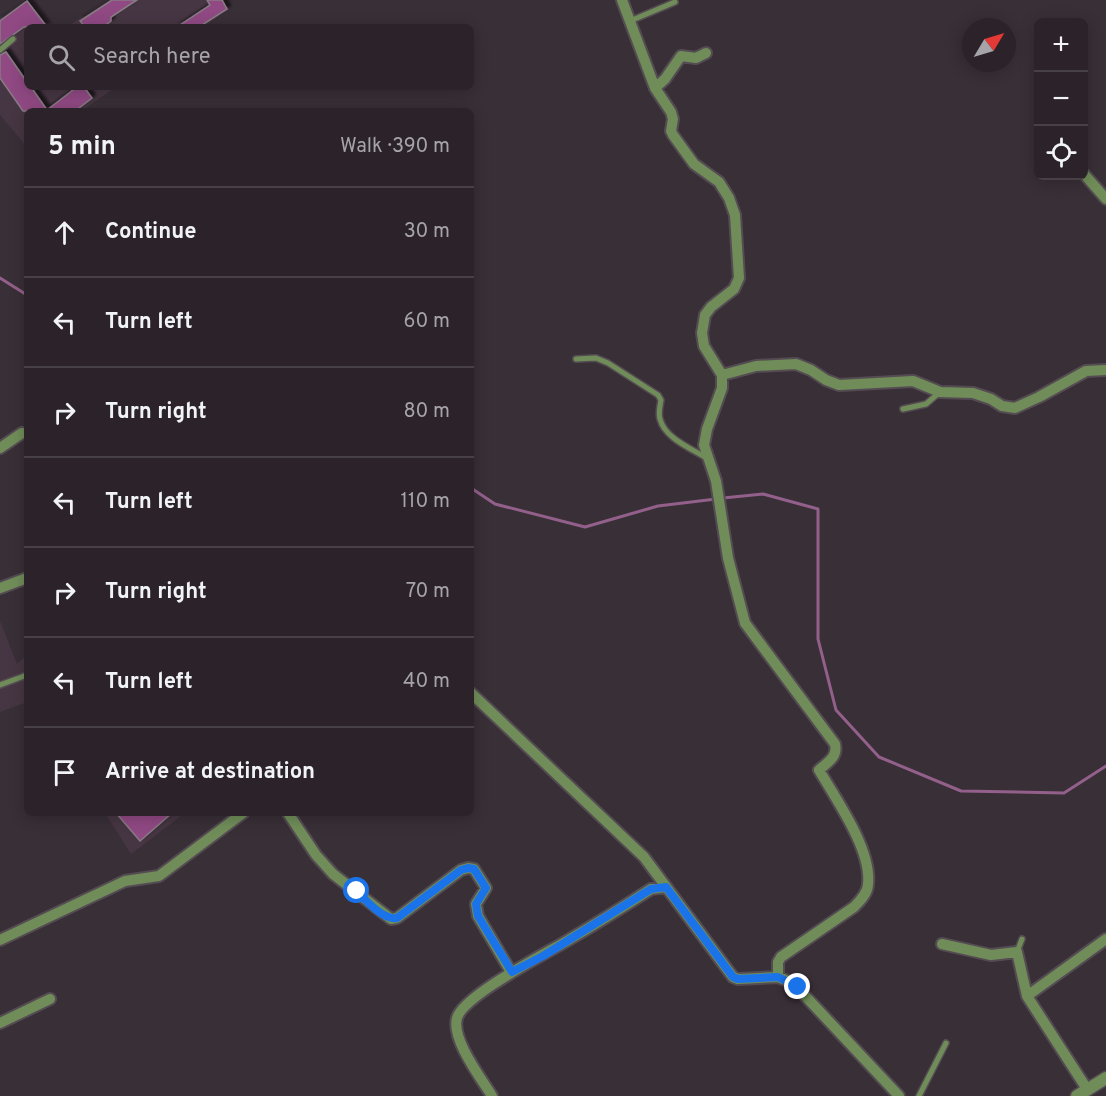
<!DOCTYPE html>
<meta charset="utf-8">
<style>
body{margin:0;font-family:Overpass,sans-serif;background:#372f35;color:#f1f3f6}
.controls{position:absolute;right:18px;top:18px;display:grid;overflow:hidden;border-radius:9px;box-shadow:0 3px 15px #0003}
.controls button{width:54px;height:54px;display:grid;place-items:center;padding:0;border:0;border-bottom:2px solid #474046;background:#2b2329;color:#f1f3f6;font:30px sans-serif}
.compass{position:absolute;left:962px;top:18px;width:54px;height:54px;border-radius:50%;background:#2b2329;box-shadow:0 3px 15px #0003;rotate:52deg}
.stop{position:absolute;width:18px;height:18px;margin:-14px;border:4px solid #1a73e8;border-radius:50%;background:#fff}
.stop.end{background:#1a73e8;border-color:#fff;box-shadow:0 2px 6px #0008}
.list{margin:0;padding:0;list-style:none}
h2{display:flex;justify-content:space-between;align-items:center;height:78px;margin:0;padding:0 24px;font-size:26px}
h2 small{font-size:20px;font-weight:400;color:#a6a4a8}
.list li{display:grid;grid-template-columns:39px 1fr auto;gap:18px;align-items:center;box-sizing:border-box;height:90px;padding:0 24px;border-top:2px solid #474046}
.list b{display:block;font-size:22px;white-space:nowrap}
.list em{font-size:20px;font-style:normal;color:#a6a4a8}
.icon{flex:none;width:33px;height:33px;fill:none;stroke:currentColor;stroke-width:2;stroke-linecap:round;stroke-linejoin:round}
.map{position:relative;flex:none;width:1106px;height:1096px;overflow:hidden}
.search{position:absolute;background:#2b2329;box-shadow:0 3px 15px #0003;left:24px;top:24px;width:450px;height:66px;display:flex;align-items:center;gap:15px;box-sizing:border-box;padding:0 21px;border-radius:9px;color:#a6a4a8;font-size:22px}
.panel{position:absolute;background:#2b2329;box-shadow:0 3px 15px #0003;left:24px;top:108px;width:450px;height:708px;border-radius:9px}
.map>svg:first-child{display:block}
</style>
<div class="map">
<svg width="1106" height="1096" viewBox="0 0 1106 1096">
<defs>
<filter id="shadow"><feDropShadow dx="3.5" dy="-3.5" stdDeviation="1.5" flood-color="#0009"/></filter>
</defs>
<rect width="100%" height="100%" fill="#392f37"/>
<!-- built -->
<path fill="#463643" d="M23,0H32L54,27H27V87H116L81,111H27V147L0,115V18Z
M106,0H225L230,9L203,27H67Z
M0,621L17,664L27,655V702L0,712Z
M105,813H185L131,854Z"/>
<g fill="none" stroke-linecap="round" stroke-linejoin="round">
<!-- stream -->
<path stroke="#92608a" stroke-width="3" d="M0,278L27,295
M471,488L495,504L585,527L658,506L716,499
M723,498L763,494L818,509V639L836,710L879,757L961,791L1064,793L1106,766"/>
</g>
<!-- building -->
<path fill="#904a83" stroke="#877b84" stroke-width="1.5" filter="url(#shadow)" d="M112,0H137L111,17V21L103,27H85L80,21Z
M207,0H222L227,9L199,27H177L210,5Z
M27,1L47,27H24L0,44V21Z
M6,52L27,82V87H31L47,110L77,87H84L92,98L75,111H23L0,78V55Z
M116,813H172L140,841Z"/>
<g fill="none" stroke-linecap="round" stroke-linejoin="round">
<defs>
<path id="service" d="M630,21L675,2
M0,50L13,39
M576,359L596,358L608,363L658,395L661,400C660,406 658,413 660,419C665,439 693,449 708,459
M903,409L926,404L940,392
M0,685L27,675
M1017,952L1022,939
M919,1096L946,1043"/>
<path id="minor" d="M622,0L655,88L671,112L673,119L671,131L673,135L694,164L719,182L729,198L735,215L739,278L734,289L711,307L705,315L702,333L704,346L722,375V388L707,429L704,445L716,481L728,558L745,623L835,744C838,757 828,762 819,770C836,799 872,850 868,884C868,893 860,901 854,907L781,957L778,962V977
M655,88L665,79L681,56L696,58L706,53
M1084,174L1106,199
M722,375L756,366L796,364L811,370L826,380L839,385L913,381L940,392L973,393L991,399L1002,406L1015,408L1039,397L1086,371L1106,370
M0,448L22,433
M0,588L27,578
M471,693L644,857L733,977L738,979L778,977L793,983L899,1096
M288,813L316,855L333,874L391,919L397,918L461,870L468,868L474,869L486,888L476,904L478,916L511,972
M0,940L125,881L159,876L243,813
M942,944L991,955L1017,952L1027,996L1087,1089
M1027,996L1106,939
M0,1023L50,999
M492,1096C481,1078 451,1039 457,1018C463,996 543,955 565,942C594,925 623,907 651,889L666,887"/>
<path id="tertiary" d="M1077,1096L1106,1078"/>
</defs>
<!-- service casing -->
<use href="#service" stroke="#554c53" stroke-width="8"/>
<!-- minor casing -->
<use href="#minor" stroke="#554c53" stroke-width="14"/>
<!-- tertiary casing -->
<use href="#tertiary" stroke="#554c53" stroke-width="15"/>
<!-- service -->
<use href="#service" stroke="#708d59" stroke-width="5"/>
<!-- minor -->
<use href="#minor" stroke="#708d59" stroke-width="10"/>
<!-- tertiary -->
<use href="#tertiary" stroke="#708d59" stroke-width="12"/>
</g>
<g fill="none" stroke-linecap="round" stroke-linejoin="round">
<!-- route -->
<path stroke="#1a73e8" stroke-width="8" d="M357,891C366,901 383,920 397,918L461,870L468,868L474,869L486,888L476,904L478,916L512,972L543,956L651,889L666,887L733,977L738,979L778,977L798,987"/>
</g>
</svg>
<div class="controls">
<button>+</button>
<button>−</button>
<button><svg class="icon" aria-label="locate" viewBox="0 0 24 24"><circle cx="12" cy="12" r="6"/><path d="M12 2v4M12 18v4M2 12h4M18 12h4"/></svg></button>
</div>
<svg class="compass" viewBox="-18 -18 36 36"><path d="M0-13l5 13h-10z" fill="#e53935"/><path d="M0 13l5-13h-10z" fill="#a6a4a8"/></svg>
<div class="stop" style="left:357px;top:891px"></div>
<div class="stop end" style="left:798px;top:987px"></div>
<div class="search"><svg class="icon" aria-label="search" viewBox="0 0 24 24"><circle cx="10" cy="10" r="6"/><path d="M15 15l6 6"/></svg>Search here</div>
<section class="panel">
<h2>5 min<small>Walk · 390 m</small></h2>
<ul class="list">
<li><svg class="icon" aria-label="ahead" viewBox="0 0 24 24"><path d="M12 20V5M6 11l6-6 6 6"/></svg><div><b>Continue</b></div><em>30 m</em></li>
<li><svg class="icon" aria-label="left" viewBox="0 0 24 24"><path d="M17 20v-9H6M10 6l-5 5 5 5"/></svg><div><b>Turn left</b></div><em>60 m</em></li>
<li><svg class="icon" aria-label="right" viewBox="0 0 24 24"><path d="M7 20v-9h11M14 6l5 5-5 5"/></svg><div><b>Turn right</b></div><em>80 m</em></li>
<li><svg class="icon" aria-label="left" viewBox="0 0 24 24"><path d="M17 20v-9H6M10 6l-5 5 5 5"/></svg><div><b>Turn left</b></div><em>110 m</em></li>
<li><svg class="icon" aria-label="right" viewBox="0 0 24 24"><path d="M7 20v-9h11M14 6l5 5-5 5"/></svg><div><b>Turn right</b></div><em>70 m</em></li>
<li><svg class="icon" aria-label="left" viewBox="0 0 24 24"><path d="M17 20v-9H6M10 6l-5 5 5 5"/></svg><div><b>Turn left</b></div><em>40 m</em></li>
<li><svg class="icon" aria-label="arrive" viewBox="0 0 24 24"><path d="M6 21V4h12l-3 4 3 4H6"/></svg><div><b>Arrive at destination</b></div></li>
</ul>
</section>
</div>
